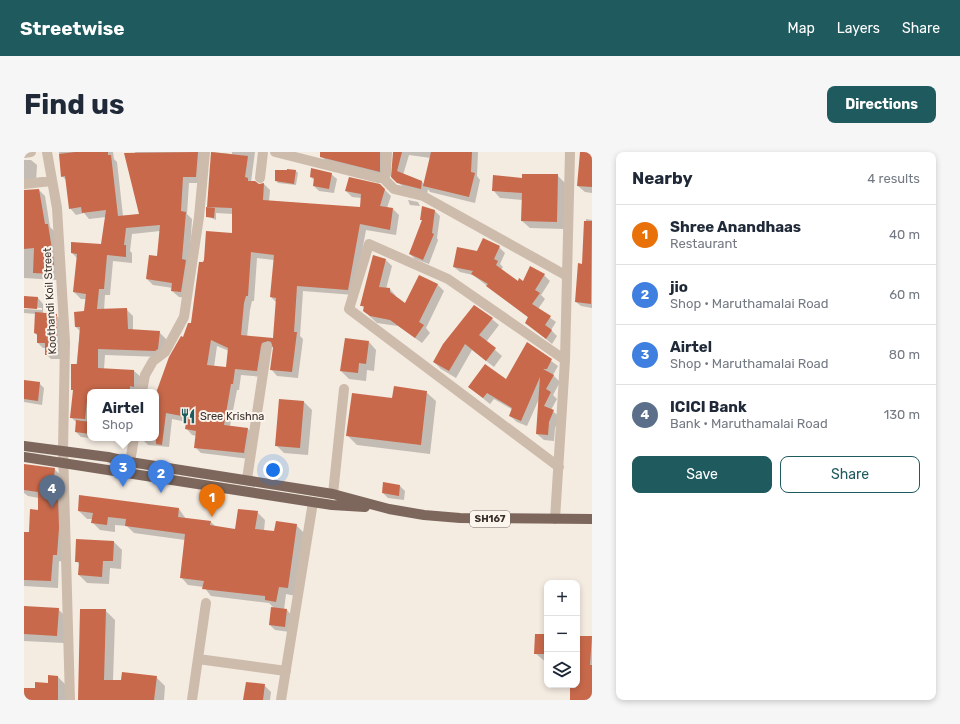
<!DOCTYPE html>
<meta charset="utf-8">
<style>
body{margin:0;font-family:Rubik,sans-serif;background:#f6f6f7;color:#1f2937}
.controls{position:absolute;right:12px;bottom:12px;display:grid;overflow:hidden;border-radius:8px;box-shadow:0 2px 6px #0003}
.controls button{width:36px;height:36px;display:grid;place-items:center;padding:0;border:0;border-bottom:1px solid #e0e1e3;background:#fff;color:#1f2937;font:20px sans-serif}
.you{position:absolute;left:249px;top:318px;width:14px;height:14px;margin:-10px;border:3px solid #fff;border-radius:50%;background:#1a73e8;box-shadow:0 0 0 6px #1a73e833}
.badge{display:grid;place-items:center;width:26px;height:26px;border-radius:50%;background:#1f5a5e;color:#fff;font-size:13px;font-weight:700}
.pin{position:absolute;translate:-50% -33px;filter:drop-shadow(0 1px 2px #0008)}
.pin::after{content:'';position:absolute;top:21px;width:14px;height:12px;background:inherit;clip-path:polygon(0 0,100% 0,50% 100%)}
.popup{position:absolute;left:63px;top:237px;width:72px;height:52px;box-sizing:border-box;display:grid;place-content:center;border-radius:8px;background:#fff;filter:drop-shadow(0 1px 3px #0005);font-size:13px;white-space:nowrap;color:#747a83}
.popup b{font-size:15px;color:#1f2937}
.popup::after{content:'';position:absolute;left:50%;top:100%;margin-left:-8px;border:8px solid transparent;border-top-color:#fff}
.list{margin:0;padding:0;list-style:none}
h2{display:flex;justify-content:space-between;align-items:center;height:52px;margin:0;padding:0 16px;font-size:17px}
h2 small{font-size:13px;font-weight:400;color:#747a83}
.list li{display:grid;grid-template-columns:26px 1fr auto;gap:12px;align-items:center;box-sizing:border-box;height:60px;padding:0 16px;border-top:1px solid #e0e1e3}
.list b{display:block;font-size:15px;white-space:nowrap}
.list p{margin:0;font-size:13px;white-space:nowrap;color:#747a83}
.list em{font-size:13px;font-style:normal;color:#747a83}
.actions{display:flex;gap:8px;padding:12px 16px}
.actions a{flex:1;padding:9px 0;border:1px solid #1f5a5e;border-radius:8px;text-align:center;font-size:14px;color:#1f5a5e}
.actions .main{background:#1f5a5e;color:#fff}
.icon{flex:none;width:22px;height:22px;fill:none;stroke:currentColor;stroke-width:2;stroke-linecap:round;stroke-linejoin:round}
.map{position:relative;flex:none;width:568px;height:548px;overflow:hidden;border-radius:8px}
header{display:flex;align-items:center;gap:24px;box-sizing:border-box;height:56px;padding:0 20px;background:#1f5a5e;color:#fff}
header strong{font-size:19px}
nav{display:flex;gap:22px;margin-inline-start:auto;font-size:14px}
.intro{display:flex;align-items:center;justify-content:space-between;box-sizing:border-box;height:96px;padding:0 24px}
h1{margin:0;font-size:28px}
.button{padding:10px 18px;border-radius:8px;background:#1f5a5e;color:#fff;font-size:14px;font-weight:700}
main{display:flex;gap:24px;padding:0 24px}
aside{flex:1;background:#fff;border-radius:8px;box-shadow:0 2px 6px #0003}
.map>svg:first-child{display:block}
</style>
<header>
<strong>Streetwise</strong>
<nav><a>Map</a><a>Layers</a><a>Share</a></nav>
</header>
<div class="intro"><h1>Find us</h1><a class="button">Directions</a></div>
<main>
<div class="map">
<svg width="568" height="548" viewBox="0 0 568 548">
<rect width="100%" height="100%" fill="#f4ebe1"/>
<!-- shadow -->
<path fill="#0003" fill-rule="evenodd" d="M35,0H89L90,7L93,10L99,64L116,62L111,0H177L178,31H165L163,62L168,67L163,146L155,145L148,139L149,136L129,133L123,127L134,105L136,79L108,82L106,99L108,101V111L89,109L86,143H81L80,158L102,157L109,164V178L135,180L142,187L140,203L138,205L81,203L80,217L110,219L117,225L116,240H66V286L57,285L52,280L53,271L47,265L56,179L52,175L61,160L62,147H57L50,140L54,107L48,101L78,93L82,65L65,67L60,61L52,63L46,56L42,28L38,24Z
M188,0L208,2V0H231L227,30L235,33L240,32L246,38L245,49L337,56L338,46L328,45L322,39L356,33L367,44L363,56L369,57L375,63L372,83L342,78L330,143L279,139L276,184L279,187L274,226L253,224L247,217L251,194L244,197L239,225L217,223L215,238H213L206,274L224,277L230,283L226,307L177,301L171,295L173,284L168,283L162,276L163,270L148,267L145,295L124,293L117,286H132V241L168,172L179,111L209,82V62L192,61V68L183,64L186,57L184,55ZM233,106L250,108L247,145L253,151L250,187L223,185L226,158L228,149H230ZM193,194L205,199L203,216L190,215Z
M297,0H367L361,25L303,10L297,4Z
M370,0H454L453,24L456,28L451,51L406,40L404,37L403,42L381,37L369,25ZM385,3L407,6L401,33L398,30L379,23Z
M568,1V41L561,40L554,34Z
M0,8H7L13,13L12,30L2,32L0,37Z
M272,19L274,21L272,33L254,31L252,28Z
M307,22L313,27L310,41L295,39L290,34L291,29L287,25Z
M533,23L541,31L540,77L506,76L498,69L499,48L476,46L469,38L499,27Z
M15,38L21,44L26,75L30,79L34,128L0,126V39Z
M384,48L394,50L396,54L386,53Z
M399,56L411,59L416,64L413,86L414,88L405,112L391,107L386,102L399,69L397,67Z
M562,67L568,68V156L557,154L552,150L559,113Z
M475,95L481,101L476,112L479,115L477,118L494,130L499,131L520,123L526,129L517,143L521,147L514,157L532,170L527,178L533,184L528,192L502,170L505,166L449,123L436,120L430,115L453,100Z
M362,108L368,114L362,137H366L372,144V146L381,153L413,132L420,139L402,176L406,181L398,191L374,174L353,171L340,159V156L337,153Z
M0,145L14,146L19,152V161L32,163L37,168L38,207H27L22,202V196H19L14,191V184L11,181L12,162L0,161V157L18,158V156L0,155Z
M468,167L475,173L462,190L478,204L470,215L448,198L432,226L417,217L410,210Z
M345,190L352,198L350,219L343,218L342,229L325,227L317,219Z
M503,191L534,214L529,223L536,230L529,243L533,247L527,258L536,265L531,276L530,289L520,288L513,282L515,247L503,274L493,270L486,264L489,258L470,247L466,252L445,235L482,228Z
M0,229L15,231L20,236L18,253L0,250Z
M402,240L412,249L406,302L333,293L323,283L369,248Z
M256,248L280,250L288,258L284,303L260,301L252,293Z
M69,286H99V289Z
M0,313L30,317L38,324L35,346L40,352V410L35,409L34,436L0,434V381H6L14,359L15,346L4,344L0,341Z
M376,334L381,339L380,348L364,346L359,341Z
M155,357L162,367L187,370L192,375L212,378L233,360L241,368L240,379L251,380L272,373L280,381L272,444L262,442L260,458H263L268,464L266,480L251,478L246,473L251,457L245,451L187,444L180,435L164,433L157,425L161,388L110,381L103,374L91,373V380L76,378L68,370L69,367H63L55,359Z
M90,390L98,398L97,417L86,416L85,432L63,431L55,423L56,413L52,409Z
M0,455L34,457L42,465L40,491L0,489Z
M81,458L91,468L89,529L132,525L141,534L140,548H55Z
M523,483V511L511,501Z
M553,485L568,486V548H547V533H553Z
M34,525L41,532V548H0V537H12L25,532Z
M240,533L247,540L246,548H220Z"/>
<!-- building -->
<path fill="#c8694b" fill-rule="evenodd" d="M51,0H84V3H87L94,64L115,62L100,1L174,0L172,25H159L157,59L162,60L158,107L162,108L157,140L147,139L148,131L122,127L125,103L133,104L136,73L102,76L100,93H102V105L83,103L80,137H75L73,157L103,156L104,177L136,179L134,197L131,199L74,197V216L110,218V235L106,234V240H64L61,267L46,266L49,238H47V212H53L56,175H51L50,160L60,159L62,142L49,140L53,102L47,101V90L77,92L82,58L58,61L57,55L45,57L41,24L37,25L35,2Z
M187,0L224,4L221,25L224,26V29H231L235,32L240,31L239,48L336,55L337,42L321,39L325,25L356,32L361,37L356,54L369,56L366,78L336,72L324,138L273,134L270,180H273L268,220L246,218L249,196L247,190L244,189L238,191L237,194L233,219L211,217L209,232H207L200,273L224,276L220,301L170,296L172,279L161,277L163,265L142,261L138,293L132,292V241L145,205L157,184L159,185L164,171H167L175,110H179L180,108L182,79L208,81V56L183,55ZM227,100L250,103L246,145L252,146L249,186L217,183L220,151L222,144H224ZM187,188L204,196L202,215L183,213Z
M296,0H356V20L296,5Z
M369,0H378L373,19L398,29L397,37L373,31L367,25Z
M407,0H448L447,20L451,21L445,45L399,34Z
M556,0H568V35L553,34Z
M287,16L308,21L305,37L289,34L290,26L286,25Z
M263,17L272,18L270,32L251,29V18H263Z
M498,22H534L533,70L497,69L498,41L468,39L469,23L498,26Z
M15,37L21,72H24L30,110L29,122L9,121L10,96L0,97V38Z
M398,54L411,58L408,81L410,82L399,108L385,102L398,68H396Z
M182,55L191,56L190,66L182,65Z
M560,69H568L567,152L551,150L554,111L558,112Z
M459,86L476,94L470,107L474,109L472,113L494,129L495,126L499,129L506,114L521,122L511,138L516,141L508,152L527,164L521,173L528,178L522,187L501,171L504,165L462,134L464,132L447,122L449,119L429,115L433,95L453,99Z
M349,103L362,107L355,135L366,136V140L381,151L395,123L414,132L395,170L400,173L391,186L366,168L346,164L339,159L340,154H336Z
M0,144L14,145L13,157L0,156Z
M450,153L469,166L455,183L472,196L462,209L441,192L425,219L409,210L419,192Z
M11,160L33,162V203H21V191H13V182L10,181Z
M321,186L345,189L342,212L335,211L334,221L316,219Z
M503,190L528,207L523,217H519L530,223L522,237L527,240L520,254L530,258L525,270L524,283L512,282L516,225L497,269L485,264L488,256L463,241L459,246L444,235L461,212L482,227Z
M0,228L16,230L14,249L0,247Z
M370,234L403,239L397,293L322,284L328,241L368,246Z
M255,247L280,249L276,296L251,294Z
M52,268L66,270V282L51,280Z
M0,312L31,316L28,344H34L35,376L33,403H29L27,429L0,428V380H5L6,357L14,358V340L0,338Z
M359,330L376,333L375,344L358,341Z
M55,343L155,356L154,365L187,369L186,373L211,377L214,357L234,359L231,377L250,379L252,369L273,372L264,436L255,435L252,450L241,448V444L178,437L180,429L156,426L161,382L101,374L102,367L84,365L83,373L67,371L69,361L54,359Z
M52,387L90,389L89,409H79L78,425L54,423L55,410H51Z
M0,454L35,456L33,484L0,482Z
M247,455L263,457L261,475L245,473Z
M56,457H82L80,528H97L98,520L133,524L130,548H54Z
M511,482H523V502H510Z
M553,484H568L566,513H568V548H546V534H553Z
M24,523L34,524V548H0V536H11V530L24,531Z
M222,530L241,532L239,548H219Z"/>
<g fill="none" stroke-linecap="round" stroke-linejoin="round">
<!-- minor -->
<path stroke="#cdbbac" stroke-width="10" d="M23,0L33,56L41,190L39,298L46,548
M251,0L354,26H359L362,22L363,0
M0,1L7,0
M236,26L239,0
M359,26L370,37L399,44L543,124
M0,32L28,29
M118,240L121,223L129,209L141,200L160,165L175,65L181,0
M106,310L110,286
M535,315L325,157L345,92L424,127L541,208
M223,327L243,195
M309,342L320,237
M531,367L541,208L546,0
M174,507L262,519
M168,548L182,451
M257,548L289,350"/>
<!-- major -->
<path stroke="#7d675c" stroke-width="10" d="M0,294L84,305L106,310L309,342L365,357L400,363L436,366L568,367
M0,305L308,353L341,355"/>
</g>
<!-- icons -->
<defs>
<symbol id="restaurant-bare" viewBox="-9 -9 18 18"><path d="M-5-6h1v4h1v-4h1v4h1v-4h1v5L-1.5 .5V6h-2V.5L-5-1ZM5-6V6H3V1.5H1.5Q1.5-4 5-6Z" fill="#1f5a5e" stroke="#fbf5ee" stroke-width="2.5" paint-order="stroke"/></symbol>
</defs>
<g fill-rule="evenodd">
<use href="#restaurant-bare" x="153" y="253" width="22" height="22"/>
</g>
<g text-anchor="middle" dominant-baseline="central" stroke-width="4" stroke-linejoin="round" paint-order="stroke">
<!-- shield labels -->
<rect fill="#fbf5ee" stroke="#756b66" stroke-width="1" x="446" y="359" width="40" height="16" rx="3"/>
<g font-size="10" font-weight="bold" fill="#3b302b">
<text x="466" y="367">SH167</text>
</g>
<!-- street labels -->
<g font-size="11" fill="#3b302b" stroke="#fbf5ee">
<text transform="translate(26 149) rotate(-93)">Koothandi Koil Street</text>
</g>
<!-- poi labels -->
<g font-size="11" fill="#3b302b" stroke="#fbf5ee" text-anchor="start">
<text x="176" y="264">Sree Krishna</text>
</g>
</g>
</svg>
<div class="controls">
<button>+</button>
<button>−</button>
<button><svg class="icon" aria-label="layers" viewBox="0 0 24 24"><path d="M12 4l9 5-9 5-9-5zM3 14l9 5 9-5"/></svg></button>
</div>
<div class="you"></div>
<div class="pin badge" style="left:188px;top:365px;background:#e8710a">1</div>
<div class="pin badge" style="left:137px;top:341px;background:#3f7fe0">2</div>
<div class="pin badge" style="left:99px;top:335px;background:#3f7fe0">3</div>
<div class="popup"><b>Airtel</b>Shop</div>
<div class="pin badge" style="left:28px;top:356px;background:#5c6f8a">4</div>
</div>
<aside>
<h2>Nearby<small>4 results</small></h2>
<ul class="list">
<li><span class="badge" style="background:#e8710a">1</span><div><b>Shree Anandhaas</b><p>Restaurant</p></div><em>40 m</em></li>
<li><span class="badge" style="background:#3f7fe0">2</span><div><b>jio</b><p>Shop · Maruthamalai Road</p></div><em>60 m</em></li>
<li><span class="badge" style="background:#3f7fe0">3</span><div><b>Airtel</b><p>Shop · Maruthamalai Road</p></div><em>80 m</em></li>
<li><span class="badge" style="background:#5c6f8a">4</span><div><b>ICICI Bank</b><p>Bank · Maruthamalai Road</p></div><em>130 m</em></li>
</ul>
<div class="actions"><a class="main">Save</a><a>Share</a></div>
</aside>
</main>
